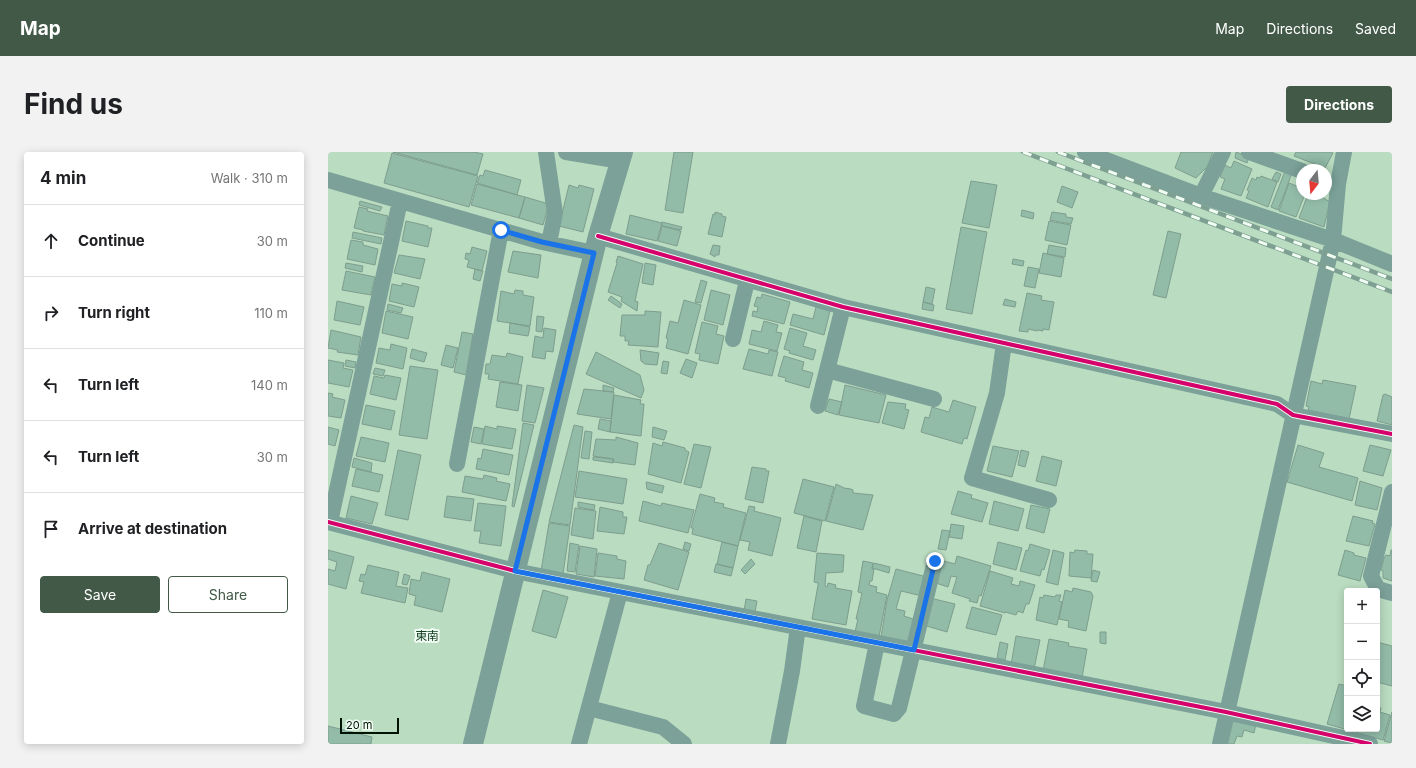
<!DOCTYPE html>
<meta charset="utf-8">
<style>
body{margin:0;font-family:Inter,"Noto Sans JP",sans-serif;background:#f2f2f2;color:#202124}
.controls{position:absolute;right:12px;bottom:12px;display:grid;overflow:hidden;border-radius:4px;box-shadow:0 2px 10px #0003}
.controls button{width:36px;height:36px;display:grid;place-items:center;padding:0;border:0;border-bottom:1px solid #e0e0e0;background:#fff;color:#202124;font:20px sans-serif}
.compass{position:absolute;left:968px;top:12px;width:36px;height:36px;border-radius:50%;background:#fff;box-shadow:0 2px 10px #0003;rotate:196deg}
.scale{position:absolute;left:12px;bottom:10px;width:59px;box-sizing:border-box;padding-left:4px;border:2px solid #001304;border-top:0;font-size:11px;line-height:14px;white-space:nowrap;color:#001304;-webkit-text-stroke:3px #f1fdf3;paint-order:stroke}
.stop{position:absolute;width:12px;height:12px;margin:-9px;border:3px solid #1a73e8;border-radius:50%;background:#fff}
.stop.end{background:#1a73e8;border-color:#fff;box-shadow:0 1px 4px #0008}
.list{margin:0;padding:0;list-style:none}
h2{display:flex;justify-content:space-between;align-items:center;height:52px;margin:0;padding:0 16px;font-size:17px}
h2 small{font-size:13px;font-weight:400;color:#757577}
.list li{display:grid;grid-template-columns:26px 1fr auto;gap:12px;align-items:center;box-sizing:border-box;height:72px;padding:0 16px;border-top:1px solid #e0e0e0}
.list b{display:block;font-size:15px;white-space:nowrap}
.list em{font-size:13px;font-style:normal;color:#757577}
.actions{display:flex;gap:8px;padding:12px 16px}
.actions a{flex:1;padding:9px 0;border:1px solid #415946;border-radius:4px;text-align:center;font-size:14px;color:#415946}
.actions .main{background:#415946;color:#fff}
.icon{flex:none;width:22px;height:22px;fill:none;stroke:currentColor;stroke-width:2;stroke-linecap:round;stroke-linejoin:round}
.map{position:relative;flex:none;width:1064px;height:592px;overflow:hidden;border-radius:4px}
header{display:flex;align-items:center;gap:24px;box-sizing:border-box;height:56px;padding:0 20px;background:#415946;color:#fff}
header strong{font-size:19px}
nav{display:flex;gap:22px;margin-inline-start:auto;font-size:14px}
.intro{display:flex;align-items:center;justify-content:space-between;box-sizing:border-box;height:96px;padding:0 24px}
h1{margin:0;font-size:28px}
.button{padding:10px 18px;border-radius:4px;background:#415946;color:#fff;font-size:14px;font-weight:700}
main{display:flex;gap:24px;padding:0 24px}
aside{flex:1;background:#fff;border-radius:4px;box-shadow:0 2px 10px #0003}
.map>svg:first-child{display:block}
</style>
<header>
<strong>Map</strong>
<nav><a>Map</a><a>Directions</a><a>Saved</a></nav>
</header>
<div class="intro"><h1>Find us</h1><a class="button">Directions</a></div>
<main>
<aside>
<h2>4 min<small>Walk · 310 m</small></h2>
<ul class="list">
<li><svg class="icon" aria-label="ahead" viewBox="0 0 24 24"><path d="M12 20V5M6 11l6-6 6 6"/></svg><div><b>Continue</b></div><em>30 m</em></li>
<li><svg class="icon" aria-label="right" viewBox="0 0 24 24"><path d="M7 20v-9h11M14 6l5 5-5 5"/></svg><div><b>Turn right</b></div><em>110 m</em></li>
<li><svg class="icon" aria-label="left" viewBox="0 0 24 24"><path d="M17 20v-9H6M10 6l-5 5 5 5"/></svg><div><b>Turn left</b></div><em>140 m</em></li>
<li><svg class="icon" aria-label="left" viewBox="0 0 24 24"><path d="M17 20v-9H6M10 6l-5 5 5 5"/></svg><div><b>Turn left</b></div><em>30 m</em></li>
<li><svg class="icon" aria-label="arrive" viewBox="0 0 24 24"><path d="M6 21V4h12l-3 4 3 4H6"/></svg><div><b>Arrive at destination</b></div></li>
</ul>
<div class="actions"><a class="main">Save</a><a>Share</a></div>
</aside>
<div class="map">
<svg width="1064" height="592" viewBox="0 0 1064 592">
<rect width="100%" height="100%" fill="#badcc1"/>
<!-- building -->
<path fill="#92bba8" stroke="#7e9e8d" d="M65,0H146L155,2L149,23Z
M346,0H365L355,61L337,58Z
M853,0H885L879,15L868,26L847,16Z
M908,0L921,5L919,11L907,6Z
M968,0H1003L1005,1L997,16L966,4Z
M64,1L150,24L141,55L56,31Z
M906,9L924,17L913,44L893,37L897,27L892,25L897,13L903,16Z
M157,18L193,28L189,43L149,31L152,23L155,24Z
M957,19L964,21L950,58L943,55Z
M948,20L953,22L950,30L944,27Z
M933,24L949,30L940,55L918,46L921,39L919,38L924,26L928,28L929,25L932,26Z
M643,29L669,33L661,76L634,71Z
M961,31L974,36V42H977L968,65L951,59Z
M149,32L197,45L191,66L143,53Z
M241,33L250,36L251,33L266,37L255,80L231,74Z
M734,34L750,40L744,56L729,50Z
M980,42H989L1002,50L996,75L971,66Z
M197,45L221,52L215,73L191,66Z
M32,49L54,55L52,59L31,53Z
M31,55L40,57L39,59L60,64L56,83L35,79V78L26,76Z
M694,58L706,61L705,67L693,64Z
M387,60L394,62V64L398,65L394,85L380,82L385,62L387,63Z
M724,60L738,62V65L745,66L743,72L722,68Z
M302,63L334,71L329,89L298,82Z
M78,69L100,74V76H104L100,95L74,89Z
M721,69L743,73L739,93L717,88Z
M334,70L354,75L353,78L334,74Z
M334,74L353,79L349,94L330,89Z
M633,75L659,80L644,162L618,157Z
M840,79L853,82L838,146L825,143Z
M25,80L54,86L53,92L24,86Z
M23,88L35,90V93L50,97L47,113L19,107Z
M385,93L392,94L391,103H387V105L382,102Z
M721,93L738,96L737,105L719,102Z
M144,95L159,99L154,119L139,115L141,108L137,107L138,101L142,102Z
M185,99L213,103L210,126L180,120Z
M715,101L736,106L733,125L711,121Z
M71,103L97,107L92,127L66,121Z
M290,104L315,112L307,149L310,150L309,159L293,149L294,145L280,140L289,111L288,110Z
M685,107L696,109L695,114L684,112Z
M18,111L35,114L34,120L17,116Z
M317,111L328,113L325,133L314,131Z
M700,115L711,117L707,136L696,134Z
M147,117L155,119L152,129L145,127Z
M18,119L47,125L43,143L14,138Z
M373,128L379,130L373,151L367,150Z
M74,131L91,135L86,155L61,149L64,132L74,134Z
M598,135L607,137L604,152L595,150Z
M187,138L195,139V143L206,145L202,174L169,169L173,139L186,142Z
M383,138L402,143L395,173L376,168Z
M699,141L714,144L713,148L726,150L721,178L715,177V179L709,178V179L700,177V180L691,179Z
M434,142L462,150L456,172L424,164L425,159L429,160L430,155L426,154L429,145L433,146Z
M283,144L294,152L292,156L280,148Z
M677,147L688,150L687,155L675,153Z
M356,148L373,153L360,202L338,196L340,187L338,186L342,169L350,171Z
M9,149L36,155L32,173L6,168Z
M595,150L606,153L605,159L594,157Z
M60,152L75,156L73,161L59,158Z
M488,155L502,159L496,183L462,173L465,162L485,167Z
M58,159L85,165L80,187L54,181Z
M317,159L333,160L330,195L300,193L301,189H297V184H292L294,163H317Z
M209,164L216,165L214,180L208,179Z
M436,169L450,173L448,180L454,181L449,199L421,192L424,178L433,180Z
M374,170L390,174L388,182L396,184L390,212L371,208L372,202L367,201Z
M182,171L202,175L200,184L181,181Z
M216,176L228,178L225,200L218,199L217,207L204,205L207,184L215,186Z
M462,176L479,181L475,194L488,198L485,208L461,201L462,199L456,197Z
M3,178L33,185L30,203L9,200L10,198L0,196Z
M134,180L145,182L138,223L126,220Z
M63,192L79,196L75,217L48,211L51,196L62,198Z
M118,193L130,196L125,216L113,213Z
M84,197L99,201L96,210L82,206Z
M421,197L440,202L441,198L450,200L444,224L415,217Z
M312,198L331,201L329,213L317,212L313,209Z
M268,200L312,223L316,238L313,246L258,222Z
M179,201L195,205L190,232L160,227L161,222H157L158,212H162L164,203L178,205Z
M456,204L476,210L474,218L485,221L481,236L457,229L458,226L450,224Z
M358,207L369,211L364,226L352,221Z
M0,208L16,211L15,216L25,218L21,235L0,231Z
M18,208L28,210L27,216L17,214Z
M335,209L341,210L339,222L333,221Z
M82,214L110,218L99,287L71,283Z
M47,216L57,218L55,224L45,222Z
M57,223L73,226L68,248L42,242L46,224L56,226Z
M995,228L1028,234L1021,267L980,258L981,255L978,254L983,229L994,232Z
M172,230L194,233L190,259L168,255Z
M199,233L216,236L207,271L194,269Z
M275,233L286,236L285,240L275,239Z
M517,233L558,243L551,271L511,263Z
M256,237L286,240L283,267L249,262Z
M0,241L5,242L4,245L17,248L13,266L0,264Z
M1057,242L1064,245V273L1049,269L1055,243Z
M286,243L313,248L312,252H316L313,284L282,280Z
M501,247L514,250L510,263L497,259Z
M625,248L648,255L639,287L636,286L634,292L593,280L597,265L601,266L604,255L621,260Z
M560,250L578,252L577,257L581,258L576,277L554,271Z
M38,253L67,259L63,278L34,272Z
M272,267L283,269L282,280L270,277Z
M195,271L206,273L186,355L184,354Z
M246,273L255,275L242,373L221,370Z
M157,274L169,277V274L188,277L184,297L154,292Z
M0,275L11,278L7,294L0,292Z
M146,275L156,277L153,292L143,290Z
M325,275L339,279L336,288L324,285Z
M257,279L264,280L261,307L253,306Z
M33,285L61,291L57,310L28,304Z
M288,285L310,291L307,313L285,310L286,307L265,304L268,287L288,288Z
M335,290L357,296V298L361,300L353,331L320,322L325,291L334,294Z
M366,292L383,295L373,336L356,332Z
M970,293L996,301L991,315L1030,326L1024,349L959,330Z
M1042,293L1063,298L1055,324L1035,319Z
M665,294L691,299L684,325L659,319Z
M155,297L185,303L181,323L148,317L150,306L153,307Z
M70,298L93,303L80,368L57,363Z
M693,298L701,300L697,315L690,313Z
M714,304L734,309L728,334L708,329Z
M265,305L285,307V311L265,308Z
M26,306L44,311L43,320L24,315Z
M424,315L438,317V319H441L435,351L417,347Z
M28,317L55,323L51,340L24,334Z
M251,319L299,327L295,352L247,345Z
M156,323L169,326L168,329L182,332L178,349L134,340L137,324L155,327Z
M475,327L506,335L497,369L466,361Z
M1032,329L1054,336L1049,358L1027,353Z
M318,330L336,334L334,341L319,337Z
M508,332L516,336L523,337L525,338V341L545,343L535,378L498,369Z
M630,339L644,343L643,346L660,351L654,370L623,362Z
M372,342L387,346L386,350L396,352L395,355L418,361L410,394L364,382L365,376H363Z
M23,344L50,351L44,372L18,366Z
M119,344L146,347L143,369L116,365Z
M315,349L333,354L334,351L366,358L360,381L311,369Z
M666,349L696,357L690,379L661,372Z
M250,350L267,353L266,358L250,355Z
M150,351L178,354L173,394L151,391L153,379H146Z
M703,353L722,357L716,381L698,376Z
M421,354L427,355L426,359L453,366L444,404L420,398L422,390L412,388Z
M272,355L295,360V365H299L296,382L269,379Z
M247,356L268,359L265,387L243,383Z
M476,364L494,369L488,400L469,396Z
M1025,364L1045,369L1044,371L1047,372L1041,394L1018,389Z
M221,371L242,374L235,422L213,419Z
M623,372L636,374L634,387L621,385Z
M614,378L622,379L618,398L610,397Z
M357,390L363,392L361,399L355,397Z
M394,390L410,394L405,416L389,412Z
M670,390L694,396L688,418L665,412Z
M242,391L251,393L247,420L239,419Z
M331,391L361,400L350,438L316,428L320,413H322Z
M702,392L722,398L716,418L714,417L712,424L692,419L698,398L700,399Z
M252,394L269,397L266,425L248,422Z
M0,398L26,405L18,437L0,432V417L7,419L9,410L0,407Z
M725,398L736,401L730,433L718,430Z
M747,398L759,399V402H765L763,426L741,424L742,400L746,401Z
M1017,398L1026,401V403L1038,406L1032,429L1010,423Z
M1063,398H1064V429L1055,426V419L1053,418L1056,406L1058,403L1062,404Z
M270,401L289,404V407L298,409L296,427L267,424Z
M489,401L516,403L515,420L498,421L497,434L499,435L500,431L508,433L507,436L524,439L518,473L484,467L490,433V431L486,430Z
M629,404L663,414L653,444L651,443L649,451L641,449L642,447L624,441L629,425L623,424L620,435L605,430L612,408L627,412Z
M423,407L427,412L417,422L413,418Z
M535,409L545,411L544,417H546L544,429H542L541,433L549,435L548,440L559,443L551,485L527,480L530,467H528L534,441L530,440Z
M546,411L562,415L561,421L544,416Z
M388,412L405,416L403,424L386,420Z
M40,413L71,420L68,434L80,436L77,451L33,441L36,430L31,429L33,422L37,423Z
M568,417L599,425L594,444L573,439L568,457L577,459L576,464L588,468L581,495L553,485L559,448Z
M765,418L772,420L769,430L763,429Z
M662,419L685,426L683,432L691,434L692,429L707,433L701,452H698L695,461L690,459L688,463L677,460V461L652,454Z
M94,420L122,427L114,460L86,453L88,444L81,442L83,427L92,429Z
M76,422L82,424L79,433L74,432Z
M745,436L763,440L765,444L758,479L740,475L741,469L731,467L737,438L744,440Z
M215,438L240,445L228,486L204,479Z
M716,443L727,445L728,443H733L731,449L734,450L729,473L708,468L712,445L715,446Z
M602,446L627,452L619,480L595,473Z
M418,447L429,449L427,460L416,459Z
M644,455L674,463L668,483L638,476Z
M772,480H778V492L772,491Z
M688,484L712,488L706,517L683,513Z
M721,487L741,491L740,494L759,497L754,526L715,519Z
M672,490L680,492L677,508L669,506Z
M1049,490L1064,494V534L1049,530Z
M1011,532L1019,534V577H1049V555L1053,556L1052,560L1062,563L1055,588L999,572Z
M1064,560V591L1056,589Z
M904,565L928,572L926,581L916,578L914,585L909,584L906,592H898Z
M0,574L44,585L43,592H0Z"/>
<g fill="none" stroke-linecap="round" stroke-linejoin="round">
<!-- minor -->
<path stroke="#7ba198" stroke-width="16" d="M218,0L227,61L221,91
M238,0L293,9
M757,0L873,44L1005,88L1064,112
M921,0L974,19
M0,28L214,90L266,101
M873,44L895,0
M270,84L515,155L949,252L965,263L1064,282
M405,187L419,129
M676,191L669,241L644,326L721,348
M499,218L606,247
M490,254L515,155
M129,312L173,78
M1064,340L1043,424L1050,437L1064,441
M0,370L187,419L898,560L1042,592
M2,370L72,49
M549,491L536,554L566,562L571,556L607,409
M261,556L335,575L356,592
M251,592L292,440
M450,592L464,519L470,475
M892,592L1005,88L1010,32L1016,0"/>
<!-- tertiary -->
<path stroke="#7ba198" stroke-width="20" d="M145,592L270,84L295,0"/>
<defs>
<path id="rail" d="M695,0L1064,140
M730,0L1064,127"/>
</defs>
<!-- rail casing -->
<use href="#rail" stroke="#7ea092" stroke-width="4.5"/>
<!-- rail -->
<use href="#rail" stroke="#f1fdf3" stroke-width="3" stroke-dasharray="9" stroke-linecap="butt"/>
<defs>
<path id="cycleway" d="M270,84L515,155L949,252L965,263L1064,282
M0,370L187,419L898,560L1042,592"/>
</defs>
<!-- cycleway casing -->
<use href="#cycleway" stroke="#f1fdf3" stroke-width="6"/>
<!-- cycleway -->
<use href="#cycleway" stroke="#d6006c" stroke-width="4"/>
</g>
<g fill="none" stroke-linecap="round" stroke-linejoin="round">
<!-- route -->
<path stroke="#1a73e8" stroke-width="5" d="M173,78L214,90L266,101L187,419L586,498L607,409"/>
</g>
<g text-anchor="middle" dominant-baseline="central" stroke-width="4" stroke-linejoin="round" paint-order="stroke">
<!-- quarter labels -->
<g font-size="12" fill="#114121" stroke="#f1fdf3">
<text x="99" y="483">東南</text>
</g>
</g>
</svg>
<div class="controls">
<button>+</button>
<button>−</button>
<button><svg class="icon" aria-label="locate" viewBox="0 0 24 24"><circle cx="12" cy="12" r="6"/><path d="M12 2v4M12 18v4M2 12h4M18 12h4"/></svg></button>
<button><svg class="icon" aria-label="layers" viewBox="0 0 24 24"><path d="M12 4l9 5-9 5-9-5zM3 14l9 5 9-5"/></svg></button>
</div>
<svg class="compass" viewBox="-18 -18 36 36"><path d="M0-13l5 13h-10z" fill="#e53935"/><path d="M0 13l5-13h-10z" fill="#757577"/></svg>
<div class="scale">20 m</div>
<div class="stop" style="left:173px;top:78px"></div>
<div class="stop end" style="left:607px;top:409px"></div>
</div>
</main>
